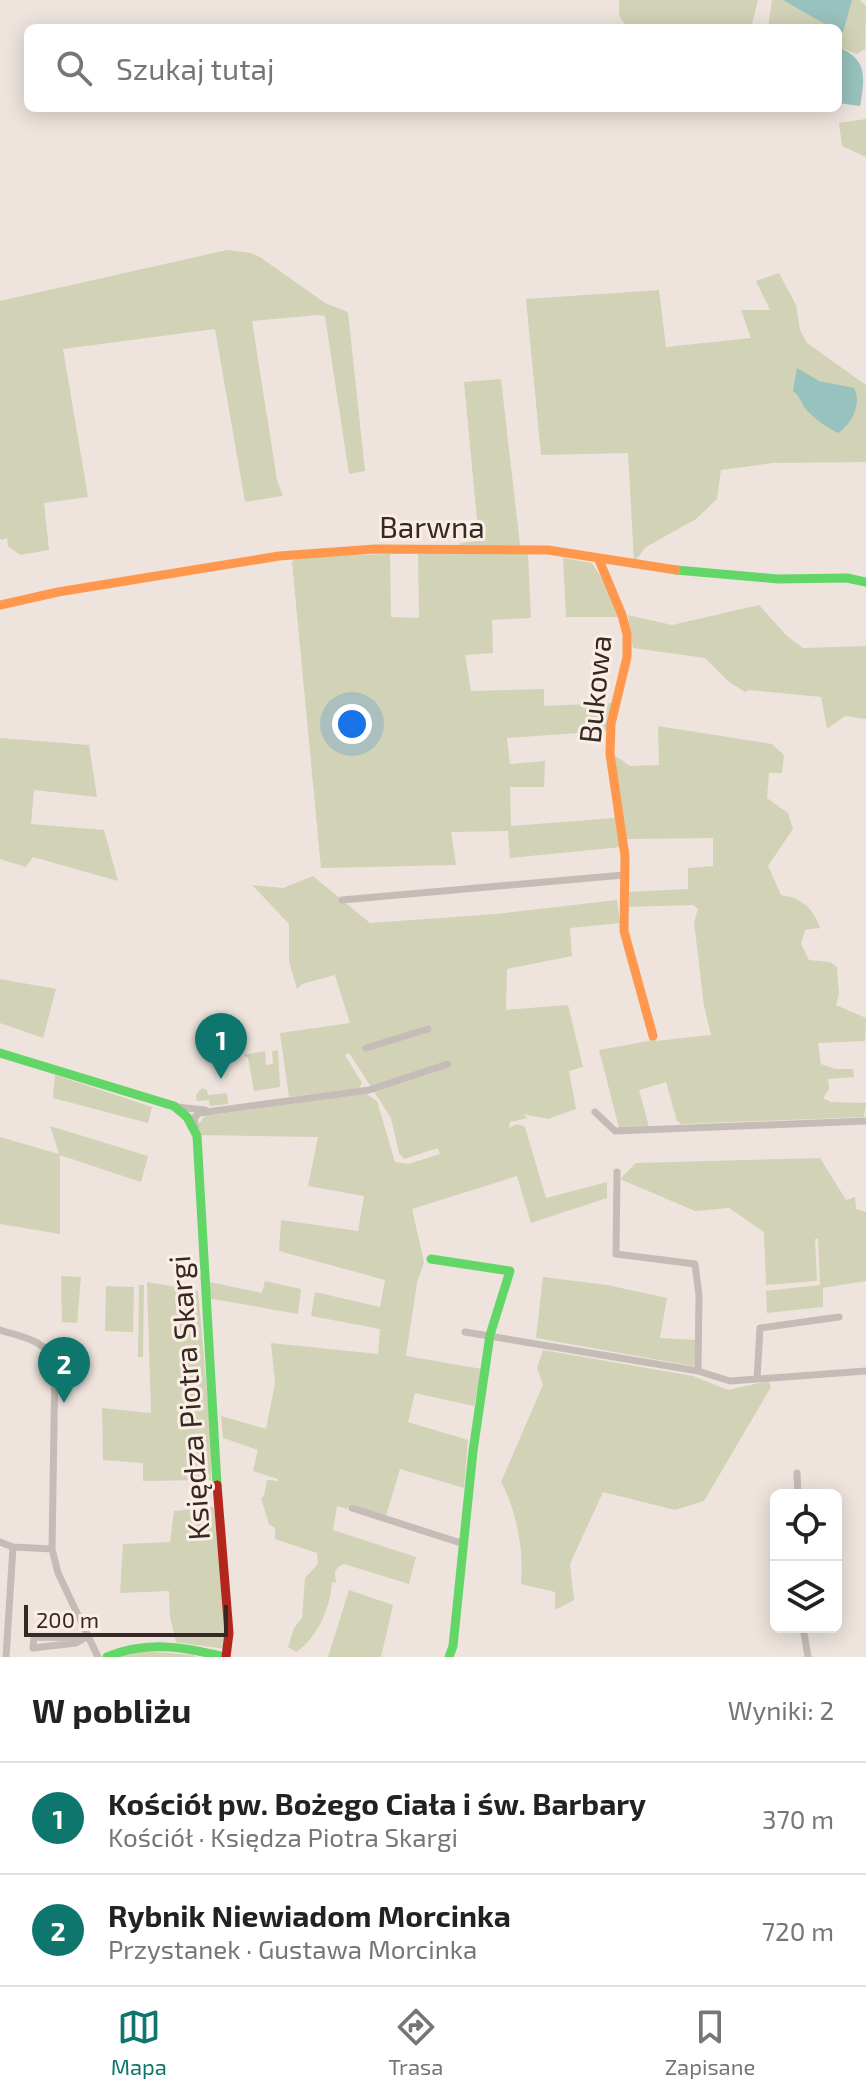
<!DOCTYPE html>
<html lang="pl">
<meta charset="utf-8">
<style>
body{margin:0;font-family:"Exo 2",sans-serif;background:#f2f2f2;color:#222}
.controls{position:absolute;right:24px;bottom:24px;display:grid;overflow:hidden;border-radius:12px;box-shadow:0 4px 20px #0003}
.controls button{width:72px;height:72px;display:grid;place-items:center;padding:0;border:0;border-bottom:2px solid #e0e0e0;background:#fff;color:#222;font:40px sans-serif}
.scale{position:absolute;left:24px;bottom:20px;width:204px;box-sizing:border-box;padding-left:8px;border:4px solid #362925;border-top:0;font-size:22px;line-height:28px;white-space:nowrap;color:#362925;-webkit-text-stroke:6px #fbeee4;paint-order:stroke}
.you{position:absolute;left:352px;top:724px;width:28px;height:28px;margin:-20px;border:6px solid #fff;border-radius:50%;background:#1a73e8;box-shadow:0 0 0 12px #1a73e833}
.badge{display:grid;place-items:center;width:52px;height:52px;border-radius:50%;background:#0f766e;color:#fff;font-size:26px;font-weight:700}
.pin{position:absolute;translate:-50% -66px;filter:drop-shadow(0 2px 4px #0008)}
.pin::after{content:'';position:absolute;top:42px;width:28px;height:24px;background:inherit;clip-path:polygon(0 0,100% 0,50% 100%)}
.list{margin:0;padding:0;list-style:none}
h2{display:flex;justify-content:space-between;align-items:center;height:104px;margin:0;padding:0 32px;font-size:34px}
h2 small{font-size:26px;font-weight:400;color:#767676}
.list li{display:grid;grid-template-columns:52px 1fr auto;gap:24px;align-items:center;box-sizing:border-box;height:112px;padding:0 32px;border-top:2px solid #e0e0e0}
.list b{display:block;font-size:30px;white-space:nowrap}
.list p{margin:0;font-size:26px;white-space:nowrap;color:#767676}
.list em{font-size:26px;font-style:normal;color:#767676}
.icon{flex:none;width:44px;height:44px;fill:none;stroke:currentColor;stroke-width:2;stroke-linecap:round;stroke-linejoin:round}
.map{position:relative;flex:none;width:866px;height:1657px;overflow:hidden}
.search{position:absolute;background:#fff;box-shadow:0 4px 20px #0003;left:24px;right:24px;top:24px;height:88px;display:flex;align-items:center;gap:20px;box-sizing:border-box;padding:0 28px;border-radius:12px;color:#767676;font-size:30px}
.sheet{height:328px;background:#fff}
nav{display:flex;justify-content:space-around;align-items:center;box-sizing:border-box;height:112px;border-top:2px solid #e0e0e0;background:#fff;font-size:22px;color:#767676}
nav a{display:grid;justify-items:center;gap:4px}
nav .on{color:#0f766e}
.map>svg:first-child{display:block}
</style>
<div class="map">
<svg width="866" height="1657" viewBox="0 0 866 1657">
<rect width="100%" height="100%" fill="#eee4dd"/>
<!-- green -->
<path fill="#d1d2b6" d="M619,0H758L751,28H628L619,16Z
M772,0H860L866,6L865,49L857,54L838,47V28H768Z
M866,119V157L842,146L839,123Z
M227,250L251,253L260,257L325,303L348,312L365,471L349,474L325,316L318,315L252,321L277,480L283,496L245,502L215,329L63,349L88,497L44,503L49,550L20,555L8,546L7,538L1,540L0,538V301Z
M779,273L796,305L800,330L807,343L866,385V462L773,463L721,470L717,499L696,519L646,547L634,562L628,453L541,455L526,299L659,290L666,347L751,338L741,310H770L756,281Z
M501,379L520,545L460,546V543L479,541L464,382Z
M418,553L528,554L531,618L492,620L493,653L465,655L471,691L544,689V706L613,703L607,731L507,738L510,764L545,761L544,787H510L511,826L614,818L615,815L621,847L510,858L508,831L451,832L456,865L321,868L292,562L297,557L390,554L391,617L419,618Z
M563,558L592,563L610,592L619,617H566Z
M759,605L786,635L803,648L866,646V719L845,716L827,729L821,697L749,690L745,692L728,681L705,658L633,648L628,615L672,625Z
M658,726L772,744L784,755L782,773H769L767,798L788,813L793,829L768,866L781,895C801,898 813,907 820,928L805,930L801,944L809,960L830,962L837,967L839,994L836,1005L866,1018L865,1041L818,1043L821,1064L835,1069H853L854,1077L828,1079L829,1089L823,1098L831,1102L866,1103L864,1117L681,1124L677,1121L666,1082L639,1090L649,1127L619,1128L599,1050L649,1041V1038H655L656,1041L711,1035L704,1006L694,922L698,909L693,905L625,907L628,892L688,889V868L713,866V838L627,839L614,755L630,766L659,765Z
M0,738L89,745L97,797L34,790L31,824L104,830L118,881L33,857L26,867L0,859Z
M313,876L370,923L496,914L617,900L620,923L570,928L572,956L507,969L506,1010L568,1005L583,1067L569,1071L576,1109L548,1119L523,1114L528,1118L510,1122L509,1128L517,1124L525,1127L546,1198L607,1182V1198L531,1223L517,1176L412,1209L424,1262L417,1283L406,1356L482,1369L474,1406L415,1393L408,1422L468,1440L464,1488L400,1469L386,1516L350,1504L347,1509L337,1506L333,1530L416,1557L409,1584L344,1564L338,1567L335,1572L336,1583L332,1582C331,1606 317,1639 296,1652L288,1647L294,1628L302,1618L305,1578L318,1564L317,1553L275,1539V1528L269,1524L261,1498L264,1496L267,1480L278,1481V1479L253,1471L258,1450L223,1438L221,1416L266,1429L275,1383L271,1343L378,1354L380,1329L311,1316L315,1292L380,1307L385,1280L279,1251L281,1220L358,1231L364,1196L308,1186L318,1137L200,1135L198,1125L205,1116L365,1093L377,1101L395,1162L408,1164L440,1154L438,1148L404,1159L399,1153L391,1118L349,1053L345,1055L362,1083L359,1088L289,1097L280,1033L350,1023L335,975L302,984L297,989L289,961V924L252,885L283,888Z
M0,979L56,989L43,1038L0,1023Z
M278,1050L280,1087L254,1091L248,1058L243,1055L265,1051L266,1065L273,1064L272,1051Z
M55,1075L152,1107L148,1123L53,1098Z
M202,1088L207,1090L208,1095L227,1093L228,1104L210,1106L209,1100L197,1101L196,1095Z
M50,1126L148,1156L141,1182L60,1155V1234L0,1224V1137L59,1154Z
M820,1158L846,1200L855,1197L856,1209L866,1212V1281L823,1288V1307L767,1313L766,1291L820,1285L818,1239H815L817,1281L766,1285L764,1232L729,1208L695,1211L620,1179L636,1163Z
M61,1276L81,1277L77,1323L62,1322Z
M543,1277L607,1285L667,1298L660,1338L696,1340V1361L693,1366L536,1338Z
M205,1281L262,1293L265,1281L301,1289L298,1314L207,1298Z
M147,1282L198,1291L211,1435V1480L143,1481V1463L103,1460L102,1408L151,1413Z
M139,1285H144L143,1357H138Z
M106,1286L134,1287L133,1332L105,1331Z
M543,1350L693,1376L728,1390L768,1381L771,1387L704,1501L675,1510L603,1492L570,1564L574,1600L555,1610V1592L521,1584C524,1550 517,1512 501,1482L543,1385L537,1368Z
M214,1507L225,1603V1649L176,1642L170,1617L169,1591L120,1593L123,1544L170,1542L174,1511Z
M349,1590L393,1605L381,1657H328Z
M145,1651L194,1655L195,1657H120Z"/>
<!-- water -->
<path fill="#98c2bd" d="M783,0H852L843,32L838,31V28C829,28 794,6 783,0Z
M838,47C866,59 866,74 860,106L838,103Z
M797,368L819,381L854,388C862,404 852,424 838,433C826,427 813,418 805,408C800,401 800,396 793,391Z"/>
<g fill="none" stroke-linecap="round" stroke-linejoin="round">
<!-- street -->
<path stroke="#c6bcb7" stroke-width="7" d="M342,900L624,875
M366,1048L428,1029
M177,1107L205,1110
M595,1112L615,1131L866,1121
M196,1130L194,1118L199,1113L369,1090L448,1064
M617,1172L616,1254L695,1264L699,1295L698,1371
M0,1330C21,1337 47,1340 55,1363L52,1549L58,1573L98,1657
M465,1332L698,1371L730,1381L866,1371
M757,1378L760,1328L839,1317
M797,1473L798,1495
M352,1508L464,1544
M0,1542L13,1547L52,1549
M803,1627L808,1657
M83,1639L76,1643L33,1648L34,1637L89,1638
M6,1657L13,1547"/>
<!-- fast -->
<path stroke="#63d668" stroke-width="9" d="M676,570L778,579L847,578L866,582
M0,1053L174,1106L187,1117L197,1136L217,1485
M431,1259L510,1271L490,1335L473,1451L453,1646L449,1657
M107,1657C146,1640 185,1647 225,1657"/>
<!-- slow -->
<path stroke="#ff974d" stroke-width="9" d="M599,560L622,615L627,634V657L611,724L610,754L625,856L624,931L653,1036
M0,605L58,592L279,556L375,549L548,550L676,570"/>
<!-- jam -->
<path stroke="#b3261e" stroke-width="9" d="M217,1485L229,1633L226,1657"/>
</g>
<g text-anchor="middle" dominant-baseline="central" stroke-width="6" stroke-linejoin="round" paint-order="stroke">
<!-- street labels -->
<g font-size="30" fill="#362925" stroke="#fbeee4">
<text x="432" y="526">Barwna</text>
<text transform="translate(594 689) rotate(-84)">Bukowa</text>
<text transform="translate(188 1398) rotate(-94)">Księdza Piotra Skargi</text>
</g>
</g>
</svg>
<div class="controls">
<button><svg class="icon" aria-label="locate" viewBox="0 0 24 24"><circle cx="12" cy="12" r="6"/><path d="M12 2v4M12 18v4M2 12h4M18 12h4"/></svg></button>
<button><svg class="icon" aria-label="layers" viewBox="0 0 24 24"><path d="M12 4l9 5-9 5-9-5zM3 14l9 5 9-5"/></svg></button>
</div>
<div class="scale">200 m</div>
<div class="you"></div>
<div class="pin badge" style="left:221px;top:1079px">1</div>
<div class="pin badge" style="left:64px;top:1403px">2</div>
<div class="search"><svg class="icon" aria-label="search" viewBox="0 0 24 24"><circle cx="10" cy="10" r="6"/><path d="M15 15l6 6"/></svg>Szukaj tutaj</div>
</div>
<section class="sheet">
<h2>W pobliżu<small>Wyniki: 2</small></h2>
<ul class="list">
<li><span class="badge">1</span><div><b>Kościół pw. Bożego Ciała i św. Barbary</b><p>Kościół · Księdza Piotra Skargi</p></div><em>370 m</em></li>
<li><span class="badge">2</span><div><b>Rybnik Niewiadom Morcinka</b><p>Przystanek · Gustawa Morcinka</p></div><em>720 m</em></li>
</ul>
</section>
<nav>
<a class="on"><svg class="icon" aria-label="map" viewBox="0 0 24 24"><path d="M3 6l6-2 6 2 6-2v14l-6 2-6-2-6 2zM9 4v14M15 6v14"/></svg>Mapa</a>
<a><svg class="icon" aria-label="directions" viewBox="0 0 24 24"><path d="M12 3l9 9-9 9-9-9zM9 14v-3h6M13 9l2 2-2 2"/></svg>Trasa</a>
<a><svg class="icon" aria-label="saved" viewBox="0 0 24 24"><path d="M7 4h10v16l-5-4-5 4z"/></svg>Zapisane</a>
</nav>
